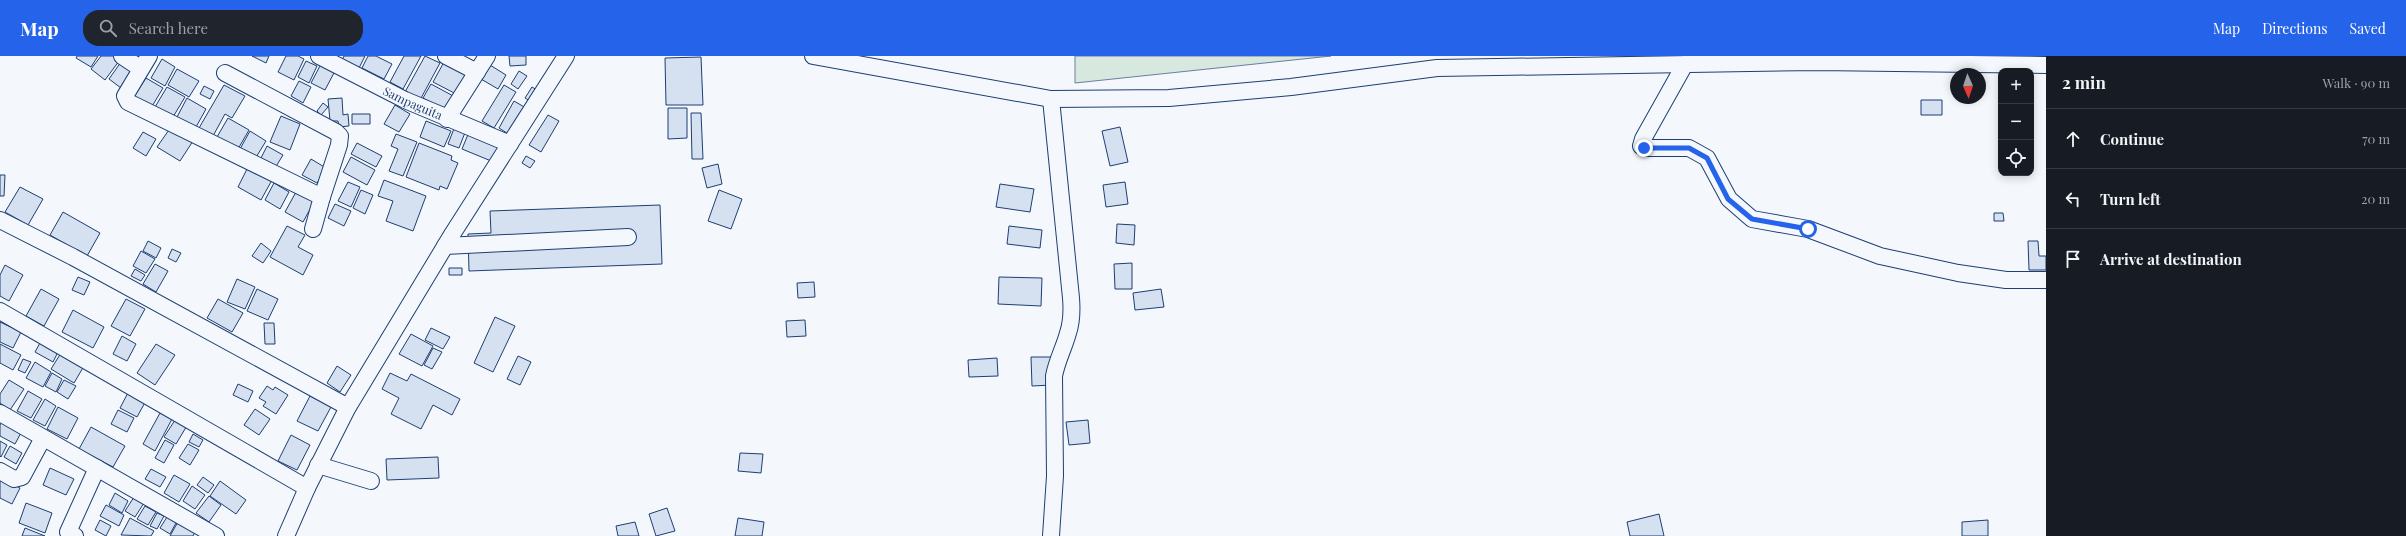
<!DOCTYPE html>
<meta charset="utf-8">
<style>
body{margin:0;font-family:"Playfair Display",serif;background:#20242c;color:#f1f3f6}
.controls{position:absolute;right:12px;top:12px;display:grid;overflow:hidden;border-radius:8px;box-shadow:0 2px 10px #0003}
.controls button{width:36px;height:36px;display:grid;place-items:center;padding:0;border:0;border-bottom:1px solid #363941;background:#171b24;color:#f1f3f6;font:20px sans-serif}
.compass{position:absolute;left:1950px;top:12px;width:36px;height:36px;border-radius:50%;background:#171b24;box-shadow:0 2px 10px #0003;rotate:177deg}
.stop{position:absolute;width:12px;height:12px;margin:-9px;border:3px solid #2563eb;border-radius:50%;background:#fff}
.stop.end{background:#2563eb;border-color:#fff;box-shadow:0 1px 4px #0008}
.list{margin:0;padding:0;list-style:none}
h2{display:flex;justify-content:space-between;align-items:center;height:52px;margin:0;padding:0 16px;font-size:17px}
h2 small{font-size:13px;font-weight:400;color:#9ea1a6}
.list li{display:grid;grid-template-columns:26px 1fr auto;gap:12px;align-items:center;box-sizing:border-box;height:60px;padding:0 16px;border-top:1px solid #363941}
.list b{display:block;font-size:15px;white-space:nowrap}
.list em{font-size:13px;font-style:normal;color:#9ea1a6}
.icon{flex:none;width:22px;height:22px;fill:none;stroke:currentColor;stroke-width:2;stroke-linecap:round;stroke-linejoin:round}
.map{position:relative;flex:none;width:2046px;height:480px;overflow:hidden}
header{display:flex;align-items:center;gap:24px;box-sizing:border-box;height:56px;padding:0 20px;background:#2563eb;color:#fff}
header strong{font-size:19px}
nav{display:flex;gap:22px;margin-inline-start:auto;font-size:14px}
.search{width:280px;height:36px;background:#20242c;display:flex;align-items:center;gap:10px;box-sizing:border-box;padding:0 14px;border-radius:16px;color:#9ea1a6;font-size:15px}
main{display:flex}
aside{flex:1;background:#171b24}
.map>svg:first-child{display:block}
</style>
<header>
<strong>Map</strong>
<div class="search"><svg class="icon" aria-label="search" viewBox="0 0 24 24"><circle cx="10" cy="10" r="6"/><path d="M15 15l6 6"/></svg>Search here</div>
<nav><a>Map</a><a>Directions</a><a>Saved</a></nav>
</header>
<main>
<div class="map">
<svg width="2046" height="480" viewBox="0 0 2046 480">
<rect width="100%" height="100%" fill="#f4f7fb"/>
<!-- green -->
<path fill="#d7e8df" stroke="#687fa3" d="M1075,0H1331L1075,27Z"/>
<!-- building -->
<path fill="#d5e0f0" stroke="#1d3f73" d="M77,0H98L91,11L76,2Z
M101,0H113L119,5L105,24L91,13Z
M252,0H269L266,7Z
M286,0H298L304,3L294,24L278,16Z
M344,0H365L359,12L342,4Z
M368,0H376L392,8L384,23L362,12Z
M404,0H421L403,33L390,26Z
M425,0L440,7L420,44L405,36Z
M509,0H526V9L510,10Z
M701,1L703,49H666L665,2Z
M162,3L175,11L165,30L151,22Z
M306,5L317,10L309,27L298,21Z
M121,6L133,15L121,32L109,23Z
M444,6L470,21L460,40L433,26Z
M321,8L335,15L325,34L311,27Z
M490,9L506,19L498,33L481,23Z
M177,13L199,25L189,41L168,29Z
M519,15L527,20L518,33L511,28Z
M146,22L163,32L151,52L133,42Z
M299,25L311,31L303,47L291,40Z
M431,28L457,42L449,56L423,42Z
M224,29L245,40L232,62L225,58L213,80L199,72Z
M504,29L516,36L494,72L482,65Z
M204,30L214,35L210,43L200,38Z
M167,31L185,41L173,61L155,51Z
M532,31L537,34L530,45L525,42Z
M187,42L206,53L196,71L177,61Z
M342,42L343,59L348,58L349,70L339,71L338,65H330L328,43Z
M1921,44H1942V59H1921Z
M514,45L526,52L510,79L499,72Z
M323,47L328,51L321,59L317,55Z
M395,49L410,58L399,76L384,68Z
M668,52H687V82L668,83Z
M691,57H701L703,103H692Z
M352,58H370V68H352Z
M548,59L559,65L541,96L529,89Z
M281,60L300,68L290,94L270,86Z
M228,62L249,74L238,93L217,81Z
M426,65L451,75L444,91L420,81Z
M455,70L466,74L459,92L448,88Z
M171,71L193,85L180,105L157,91Z
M1120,71L1128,106L1110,110L1102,75Z
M250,75L266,85L255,103L240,93Z
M143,76L156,83L146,100L133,92Z
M469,76L503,90L496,107L462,93Z
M396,78L417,86L403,120L389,115L398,93L391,90Z
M357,87L382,100L376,111L351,98Z
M419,87L452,100L451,104L458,107L447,133L440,130L439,134L406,121Z
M267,90L283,99L275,112L260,104Z
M526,100L535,105L530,112L522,107Z
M351,101L375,114L367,129L343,116Z
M311,103L326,112L317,127L302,119Z
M718,108L722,128L707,132L702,112Z
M248,111L272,124L261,144L238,131Z
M0,119H5L4,140H0Z
M384,124L426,140L413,175L386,165L393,145L378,140Z
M348,126L360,131L351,151L338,145Z
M1125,126L1128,148L1106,151L1103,129Z
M274,127L289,136L280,153L265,144Z
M1000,128L1034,133L1030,156L996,151Z
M20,131L43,143L28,169L5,156Z
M361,134L373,139L365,158L353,152Z
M719,134L742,143L731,173L708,165Z
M296,136L314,146L303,166L285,156Z
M335,148L351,155L344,170L328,162Z
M660,149L662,208L469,215L468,178L491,177L490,155Z
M63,156L100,177L87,200L50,179Z
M1994,157H2003L2004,165H1994Z
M1117,168L1135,169L1134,189L1116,187Z
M287,170L305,179L298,191L313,199L303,219L270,201Z
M1009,170L1042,174L1040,192L1007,188Z
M148,185L161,192L156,202L143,195Z
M2028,185H2038L2039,200H2046V214H2029Z
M261,187L271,195L263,207L252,200Z
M172,193L181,197L176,206L168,202Z
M141,195L155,203L146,217L133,210Z
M1132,207V233H1115L1114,208Z
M155,208L168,215L156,236L143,228Z
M5,209L23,219L9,245L0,240V219Z
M449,212H462V219H449Z
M135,213L145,219L141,225L131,220Z
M78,221L90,226L84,239L72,234Z
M999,221L1042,222L1041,250L998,248Z
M237,223L255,231L245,253L227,246Z
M814,226L815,241L798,242L797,227Z
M41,233L59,243L44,270L26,260Z
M257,233L278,243L268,264L247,255Z
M1161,233L1164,251L1135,254L1133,237Z
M126,243L145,253L130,280L111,270Z
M218,243L243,257L232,276L207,262Z
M73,254L104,271L93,292L62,276Z
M495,261L515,270L493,316L474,307Z
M805,264L806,280L787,281L786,265Z
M0,266L21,276L13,292L0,286Z
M264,267H274L275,288H265Z
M431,272L450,281L443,293L425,284Z
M411,278L433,290L422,310L399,298Z
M122,280L136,288L127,305L113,298Z
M41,285L59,294L53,306L35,296Z
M0,288L21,299L13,314L0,307Z
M156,288L175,299L155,329L137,317Z
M433,292L442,296L432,313L424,309Z
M61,297L84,310L74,327L51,313Z
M518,300L531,306L520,329L507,323Z
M1031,301H1051L1052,329L1032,330Z
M997,302L998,320L969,321L968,304Z
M23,303L31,306L25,317L18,314Z
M35,306L51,316L43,331L26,322Z
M337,310L351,319L340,336L327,327Z
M52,317L62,323L56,336L45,330Z
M390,317L407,325L411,318L460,343L452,359L433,349L421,373L391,358L399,342L382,333Z
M9,324L24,333L10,354L0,347V338Z
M64,324L76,330L68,343L57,336Z
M238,328L253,335L248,346L233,339Z
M267,330L273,334L275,331L288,339L276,358L263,350L266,346L259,342Z
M131,331L148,341L137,361L120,352Z
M28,335L42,343L31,362L17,355Z
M310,340L331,351L318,375L297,365Z
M45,343L56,350L45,370L33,364Z
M58,351L78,362L67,383L47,373Z
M255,353L270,363L259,379L244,369Z
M118,354L134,362L127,376L111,368Z
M160,357L172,363L155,395L143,388Z
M177,361L188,368L176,388L164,381Z
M4,363L23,373L15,388L0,380V369Z
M1088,364L1090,387L1069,389L1066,366Z
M91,371L125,390L113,411L79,393Z
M193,378L203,384L199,391L189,386Z
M291,379L310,389L297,414L278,405Z
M165,384L174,389L164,407L155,402Z
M0,385L7,389L1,401L0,400Z
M188,388L199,394L190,409L179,402Z
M10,390L22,397L16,408L4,401Z
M740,397L763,398L761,417L738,415Z
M438,401L439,422L387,424L386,403Z
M50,412L74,423L66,439L43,429Z
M151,413L166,421L160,431L145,423Z
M174,419L190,428L179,446L164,437Z
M0,421L20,432L12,448L0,442Z
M203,421L214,429L208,437L197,429Z
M220,425L246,444L236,458L210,440Z
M192,430L205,439L195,453L183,445Z
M115,437L128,445L122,457L109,449Z
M209,440L221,449L209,466L196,457Z
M134,441L144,447L135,461L125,455Z
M26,447L52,457L45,477L19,467Z
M106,449L124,459L119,470L100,460Z
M145,450L156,456L148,469L137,463Z
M667,452L675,475L656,480L649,458Z
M157,457L164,460L157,473L150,470Z
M1659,458L1664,480H1630L1627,466Z
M167,461L176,467L170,478L160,472Z
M130,462L154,475L151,480L121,479Z
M738,462L764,466L762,480H735Z
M100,464L111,470L106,480L95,474Z
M179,464L196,474L193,480H170Z
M1988,464V480H1962V466Z
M635,466L639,480H618L616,470Z
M25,472L45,480H22Z"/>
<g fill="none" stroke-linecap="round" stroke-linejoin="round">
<defs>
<g id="minor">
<path d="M122,0L140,12"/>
<path d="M149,0L125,40L128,46L322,141L313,173"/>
<path id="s1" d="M319,0L405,44L510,88"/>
<path d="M446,0L477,16"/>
<path d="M813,0L1051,43L1169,42L1291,31L1437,12L1817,6L2046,9"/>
<path d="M1685,8L1643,83L1641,90L1647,92H1689L1707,102L1729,143L1752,163L1808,173L1880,200L1958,217L2006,224H2046"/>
<path d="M225,17L336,76L340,80L339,89L322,141"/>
<path d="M447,63L487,0"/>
<path d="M0,164L73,201L348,351"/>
<path d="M445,190L628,181"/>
<path d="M0,255L307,432"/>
<path d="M0,357L216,480"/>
<path d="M318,409L371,425"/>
<path d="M0,415L14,423L22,421L43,382"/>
<path d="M75,480L68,476L97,412"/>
<path d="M286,480L307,432L348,351L453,177L566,0"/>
<path d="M1051,480L1055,420L1054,320C1057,304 1064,292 1068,277C1072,265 1072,254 1071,242L1051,43"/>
</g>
</defs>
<!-- minor casing -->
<use href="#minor" stroke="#1d3f73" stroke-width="18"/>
<!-- minor -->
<use href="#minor" stroke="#f4f7fb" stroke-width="16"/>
</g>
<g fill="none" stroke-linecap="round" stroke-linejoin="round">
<!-- route -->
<path stroke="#2563eb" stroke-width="5" d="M1644,92H1689L1707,102L1728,143L1752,163L1808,173"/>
</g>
<g text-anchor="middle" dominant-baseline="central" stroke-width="3" stroke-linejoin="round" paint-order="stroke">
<!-- street labels -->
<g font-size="12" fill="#1d3f73" stroke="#f4f7fb">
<text stroke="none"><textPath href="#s1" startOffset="105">Sampaguita</textPath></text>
</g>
</g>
</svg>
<div class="controls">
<button>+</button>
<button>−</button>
<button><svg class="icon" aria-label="locate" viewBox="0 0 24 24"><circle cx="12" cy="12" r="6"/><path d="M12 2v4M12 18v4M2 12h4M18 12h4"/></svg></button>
</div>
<svg class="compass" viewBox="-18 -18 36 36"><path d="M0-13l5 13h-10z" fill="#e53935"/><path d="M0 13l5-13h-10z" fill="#9ea1a6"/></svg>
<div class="stop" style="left:1808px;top:173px"></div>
<div class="stop end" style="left:1644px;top:92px"></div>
</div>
<aside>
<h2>2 min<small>Walk · 90 m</small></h2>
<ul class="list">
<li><svg class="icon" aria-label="ahead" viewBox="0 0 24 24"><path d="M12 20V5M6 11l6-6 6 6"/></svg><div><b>Continue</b></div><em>70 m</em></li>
<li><svg class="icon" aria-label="left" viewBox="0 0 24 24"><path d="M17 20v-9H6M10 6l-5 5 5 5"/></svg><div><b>Turn left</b></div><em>20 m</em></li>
<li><svg class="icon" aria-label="arrive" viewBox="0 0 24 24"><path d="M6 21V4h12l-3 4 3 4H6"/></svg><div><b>Arrive at destination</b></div></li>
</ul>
</aside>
</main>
